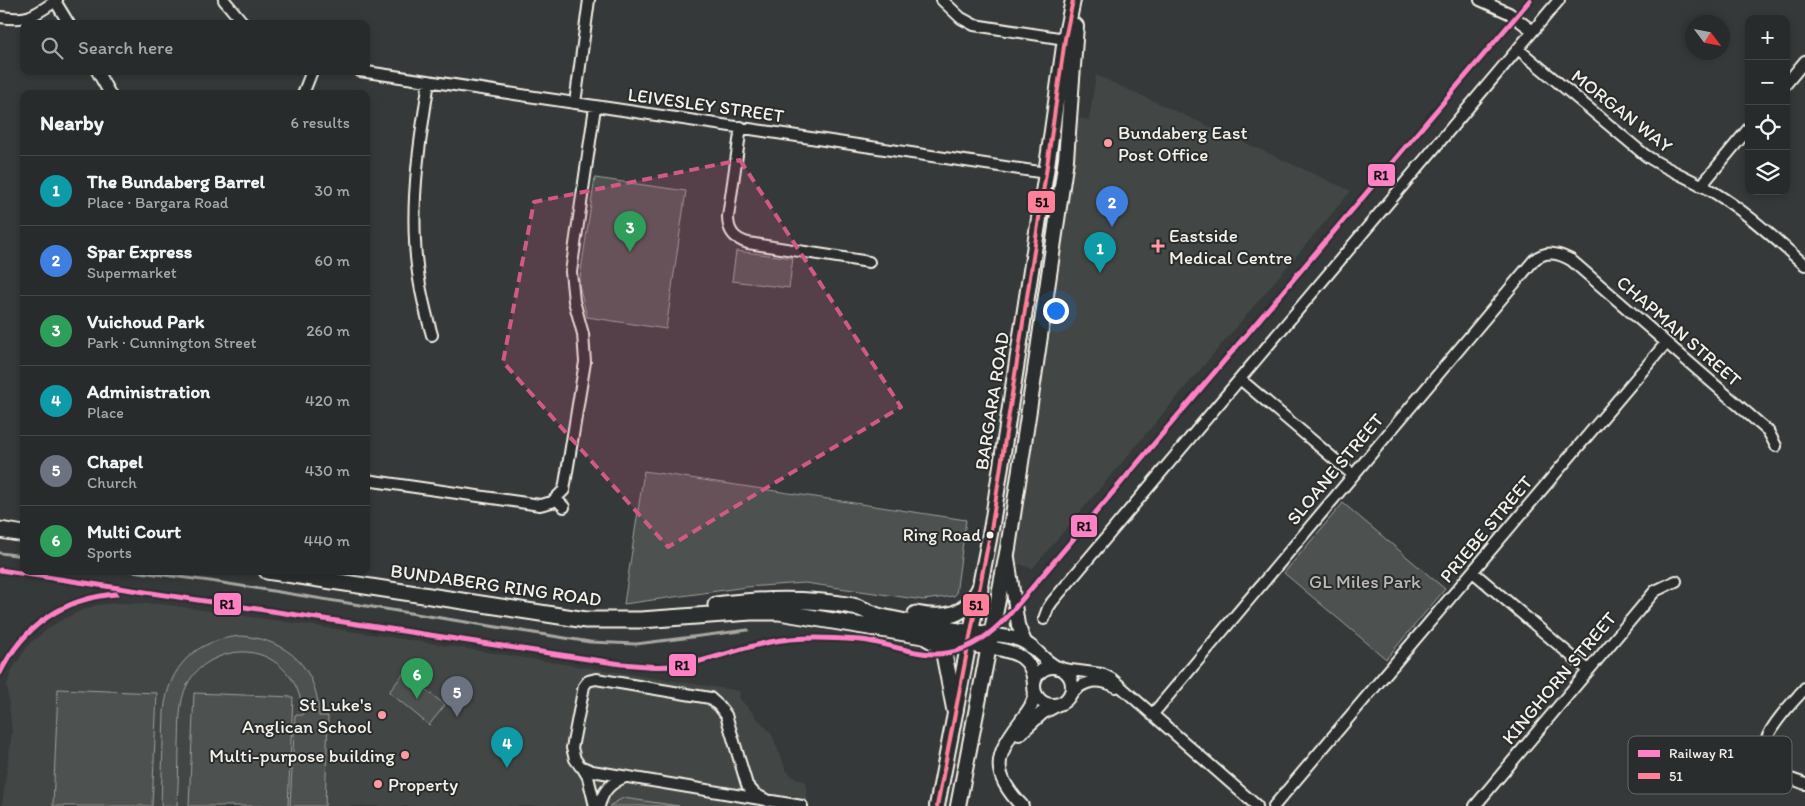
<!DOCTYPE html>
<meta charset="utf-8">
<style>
body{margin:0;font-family:Itim,sans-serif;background:#343737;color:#f1f3f6}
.controls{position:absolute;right:15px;top:15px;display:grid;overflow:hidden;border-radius:10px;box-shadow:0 2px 8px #0003}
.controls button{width:45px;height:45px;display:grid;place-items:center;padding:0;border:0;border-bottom:1px solid #444747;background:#282b2b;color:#f1f3f6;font:25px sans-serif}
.compass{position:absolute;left:1685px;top:15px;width:45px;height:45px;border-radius:50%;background:#282b2b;box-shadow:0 2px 8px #0003;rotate:122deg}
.you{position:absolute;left:1055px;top:310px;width:18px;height:18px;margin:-12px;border:4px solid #fff;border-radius:50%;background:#1a73e8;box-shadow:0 0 0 8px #1a73e833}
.badge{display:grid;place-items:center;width:32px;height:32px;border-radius:50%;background:#db2777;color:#fff;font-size:16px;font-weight:700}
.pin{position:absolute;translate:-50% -41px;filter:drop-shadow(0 1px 2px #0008)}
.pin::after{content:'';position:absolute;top:26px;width:18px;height:15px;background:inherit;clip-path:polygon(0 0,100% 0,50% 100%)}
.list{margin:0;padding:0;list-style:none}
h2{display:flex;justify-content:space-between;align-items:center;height:65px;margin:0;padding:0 20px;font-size:21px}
h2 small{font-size:16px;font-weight:400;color:#a5a7a9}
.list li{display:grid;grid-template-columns:32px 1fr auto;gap:15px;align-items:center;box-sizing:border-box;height:70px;padding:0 20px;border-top:1px solid #444747}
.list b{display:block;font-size:19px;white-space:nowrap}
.list p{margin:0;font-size:16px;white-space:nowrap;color:#a5a7a9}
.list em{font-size:16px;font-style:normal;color:#a5a7a9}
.icon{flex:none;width:28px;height:28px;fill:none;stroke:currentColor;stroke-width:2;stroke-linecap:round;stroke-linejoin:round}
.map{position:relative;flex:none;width:1805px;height:806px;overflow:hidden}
.search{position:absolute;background:#282b2b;box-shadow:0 2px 8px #0003;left:20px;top:20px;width:350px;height:55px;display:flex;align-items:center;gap:12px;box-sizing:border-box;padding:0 18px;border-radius:10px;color:#a5a7a9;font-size:19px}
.panel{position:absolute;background:#282b2b;box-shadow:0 2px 8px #0003;left:20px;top:90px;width:350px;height:485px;border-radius:10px}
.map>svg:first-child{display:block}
</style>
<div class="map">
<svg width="1805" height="806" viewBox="0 0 1805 806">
<rect width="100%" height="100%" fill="#363939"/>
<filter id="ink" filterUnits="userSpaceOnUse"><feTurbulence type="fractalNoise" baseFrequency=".02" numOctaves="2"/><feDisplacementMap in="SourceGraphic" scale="10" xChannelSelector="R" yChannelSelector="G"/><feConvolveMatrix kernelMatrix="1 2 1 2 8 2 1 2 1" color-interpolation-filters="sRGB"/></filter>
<g filter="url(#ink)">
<!-- built -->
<path fill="#434645" d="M1096,75L1351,191L1032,569L1023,565L993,561L1037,274L1048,221L1063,115L1089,120Z
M117,603L161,604L363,633L740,691L739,698L771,733L786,770L792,776L806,782L808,806H2L12,732L7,685L12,670L30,643L56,623L82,610L98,605Z"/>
<!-- green -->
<path fill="#4e514f" stroke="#a1a19c" d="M595,178L686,191L666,329L587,317L579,284Z
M736,251L793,258L789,288L732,281Z
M644,471L966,520L956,594L954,596L923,600L805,583L746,587L624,604Z
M1343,503L1445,589L1386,659L1284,573Z
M242,636C289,640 318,669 319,716H328L325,806H290L295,715H303C301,669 258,637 214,659C203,664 193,673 187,685C178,703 180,725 179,745C179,765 178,786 177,806H161L164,712C168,666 196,639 242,636Z
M404,673L445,705L429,725L389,692Z
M58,689L157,693L152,806H53Z
M194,693L293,697L288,806H189Z
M623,798L679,806H609Z"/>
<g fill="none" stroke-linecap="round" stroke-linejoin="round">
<!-- stream -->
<path stroke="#a8a7a1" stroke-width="3" d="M0,553L24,556
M132,571L210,581L590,642L636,644L748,630"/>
<defs>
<path id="minor" d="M224,0L244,24
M942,0L961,18L974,25L1065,39
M1480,0L1509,13L1533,31
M55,1L69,24
M0,17C29,21 33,16 57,0
M1518,49L1645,155C1667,170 1692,179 1715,193C1748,213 1776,240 1805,265
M97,71L110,94
M360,71L1046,173
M429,81C421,134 412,187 415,241C416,273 423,304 432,335
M1786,84L1805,61
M303,94L312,71
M575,103L589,0
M741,127L728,217C728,231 734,239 748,243L869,262
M1701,186L1749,128
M1240,379L1353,475
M366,480L540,505L552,502L564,490L585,362L583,334L574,301L571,272L595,107
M556,499L564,507
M1473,572L1588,670
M1044,619L1048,608L1052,602L1559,0
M1063,669L1102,674L1112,679L1257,806
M1805,688C1788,709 1744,746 1776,772C1784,778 1796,780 1805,784
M1072,693C1085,680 1099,678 1116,687
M1152,715L1534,260C1546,250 1558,253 1571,260L1768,431L1776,446
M582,767L588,777L595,806
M768,801L755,794L747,785L726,715L719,706L710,698L596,679L588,681L584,686L572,748L575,759L580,766L592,771L802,806
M599,806C603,791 610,783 625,777
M1274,806L1666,343
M1475,806L1655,591L1676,581"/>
<path id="tertiary" d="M1008,558L1018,625L1025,642
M992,635C1005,636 1019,637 1030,646C1040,653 1046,663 1058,668
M989,647C1013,652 1032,654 1034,684
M1034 686a19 19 0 1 1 38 0a19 19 0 1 1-38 0Z
M1019,734L1042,713L1055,706
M1022,806C991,774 994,756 1020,722C1027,712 1034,705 1035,692"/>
<path id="secondary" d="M937,806L992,524L1046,173L1065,39L1073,0
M958,806L1008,548L1034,377L1066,159L1076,26"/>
<path id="primary" d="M0,530L24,534
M267,571L586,620H641L751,612H779L989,647
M716,605C762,599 807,598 853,606C863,608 872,615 882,617C918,625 955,631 992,635
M916,614C946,620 966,616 980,588
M927,638L936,643L944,654L955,711"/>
</defs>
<!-- minor casing -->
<use href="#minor" stroke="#f4f1e8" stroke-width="14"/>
<!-- tertiary casing -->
<use href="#tertiary" stroke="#f4f1e8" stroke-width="16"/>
<!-- secondary casing -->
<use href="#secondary" stroke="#f4f1e8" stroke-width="18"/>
<!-- primary casing -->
<use href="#primary" stroke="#f4f1e8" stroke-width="19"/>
<!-- minor -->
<use href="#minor" stroke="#2a2d2e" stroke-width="10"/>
<!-- tertiary -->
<use href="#tertiary" stroke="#2a2d2e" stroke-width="12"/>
<!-- secondary -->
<use href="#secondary" stroke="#2a2d2e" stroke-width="14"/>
<!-- primary -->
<use href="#primary" stroke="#2a2d2e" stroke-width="15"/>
<defs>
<path id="bus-1" d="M937,806L992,524L1046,173L1065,39L1073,0"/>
</defs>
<!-- bus-1 casing -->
<use href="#bus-1" stroke="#2a2d2e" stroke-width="8"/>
<!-- bus-1 -->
<use href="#bus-1" stroke="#ff8098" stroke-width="4"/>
<defs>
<path id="rail-1" d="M0,570L621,664C642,666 662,668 682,665C712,660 740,648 770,642C799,636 832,638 861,640C889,643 919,658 947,653C972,649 991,634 1008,616L1530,0
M0,673C23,626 64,598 116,594"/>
</defs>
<!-- rail-1 casing -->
<use href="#rail-1" stroke="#2a2d2e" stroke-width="9"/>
<!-- rail-1 -->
<use href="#rail-1" stroke="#ff80c5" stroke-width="5"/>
</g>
</g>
<!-- marked area -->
<path fill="#d15985" fill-opacity="0.2" stroke="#d15985" stroke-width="4" stroke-dasharray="10 6" stroke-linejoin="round" d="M740,160L901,407L668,547L503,362L534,202Z"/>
<!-- markers -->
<g fill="#ff9aa2" stroke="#2a2d2e" stroke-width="2">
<circle cx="1108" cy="143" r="5"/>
<path d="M1155.5 238.5h5v5h5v5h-5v5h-5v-5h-5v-5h5z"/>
<circle cx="382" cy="715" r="5"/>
<circle cx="405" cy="755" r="5"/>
<circle cx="378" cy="784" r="5"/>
</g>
<circle fill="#f4f1e8" stroke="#2a2d2e" stroke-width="2" cx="990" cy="535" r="4.5"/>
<g text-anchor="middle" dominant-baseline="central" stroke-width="4" stroke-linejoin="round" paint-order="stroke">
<!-- bus labels -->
<g font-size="18" fill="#f4f1e8" stroke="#2a2d2e" text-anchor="end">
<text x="981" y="535">Ring Road</text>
</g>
<!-- street labels -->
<g font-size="19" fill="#f4f1e8" stroke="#2a2d2e">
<text transform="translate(706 105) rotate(8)">LEIVESLEY STREET</text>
<text transform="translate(1622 111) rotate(38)">MORGAN WAY</text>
<text transform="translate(1679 331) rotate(41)">CHAPMAN STREET</text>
<text transform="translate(992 401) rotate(-81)">BARGARA ROAD</text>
<text transform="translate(1335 469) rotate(-50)">SLOANE STREET</text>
<text transform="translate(1486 529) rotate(-50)">PRIEBE STREET</text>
<text transform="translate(496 585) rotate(8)">BUNDABERG RING ROAD</text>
<text transform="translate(1559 678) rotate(-50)">KINGHORN STREET</text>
</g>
<!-- poi labels -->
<g font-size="19" fill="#f4f1e8" stroke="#2a2d2e" text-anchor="start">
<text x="1118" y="132">Bundaberg East<tspan x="1118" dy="22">Post Office</tspan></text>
<text x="1169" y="235">Eastside<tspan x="1169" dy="22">Medical Centre</tspan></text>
<text x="372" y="704" text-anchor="end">St Luke's<tspan x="372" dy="22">Anglican School</tspan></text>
<text x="395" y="755" text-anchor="end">Multi-purpose building</text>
<text x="388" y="784">Property</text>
</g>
<!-- park labels -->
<g font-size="19" fill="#bab9b2" stroke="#2a2d2e">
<text x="1365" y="581">GL Miles Park</text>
</g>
</g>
<!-- legend -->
<rect x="1628" y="736" width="164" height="58" rx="8" fill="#2a2d2e" stroke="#676866" stroke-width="1"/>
<rect x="1638" y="750" width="22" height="7" fill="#ff80c5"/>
<rect x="1638" y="773" width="22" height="6" fill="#ff8098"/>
<g font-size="14" fill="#f4f1e8">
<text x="1669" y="758">Railway R1</text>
<text x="1669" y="781">51</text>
</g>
<g stroke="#2a2d2e" stroke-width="2">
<rect x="1367" y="163" width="29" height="24" rx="5" fill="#ff80c5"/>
<rect x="1027" y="190" width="29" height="24" rx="5" fill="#ff8098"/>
<rect x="1070" y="514" width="28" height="24" rx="5" fill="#ff80c5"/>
<rect x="213" y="592" width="29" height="24" rx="5" fill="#ff80c5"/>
<rect x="962" y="593" width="28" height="24" rx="5" fill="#ff8098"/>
<rect x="668" y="653" width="29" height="24" rx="5" fill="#ff80c5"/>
</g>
<g font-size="14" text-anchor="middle" font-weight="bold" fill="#111">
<text x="1381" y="180">R1</text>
<text x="1042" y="207">51</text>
<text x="1084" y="531">R1</text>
<text x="227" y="609">R1</text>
<text x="976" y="610">51</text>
<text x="682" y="670">R1</text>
</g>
</svg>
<div class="controls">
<button>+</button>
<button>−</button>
<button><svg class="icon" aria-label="locate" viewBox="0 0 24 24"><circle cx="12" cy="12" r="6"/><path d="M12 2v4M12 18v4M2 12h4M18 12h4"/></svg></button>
<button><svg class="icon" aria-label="layers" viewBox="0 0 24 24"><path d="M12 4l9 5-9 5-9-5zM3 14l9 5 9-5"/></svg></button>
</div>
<svg class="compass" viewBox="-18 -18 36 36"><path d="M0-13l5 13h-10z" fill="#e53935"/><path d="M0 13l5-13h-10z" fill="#a5a7a9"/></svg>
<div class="you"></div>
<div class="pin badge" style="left:1100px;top:273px;background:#0f9aa8">1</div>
<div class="pin badge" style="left:1112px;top:227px;background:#3f7fe0">2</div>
<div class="pin badge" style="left:630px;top:252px;background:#2e9e5b">3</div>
<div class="pin badge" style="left:507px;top:768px;background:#0f9aa8">4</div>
<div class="pin badge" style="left:457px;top:717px;background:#6b7280">5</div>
<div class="pin badge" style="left:417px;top:699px;background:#2e9e5b">6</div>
<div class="search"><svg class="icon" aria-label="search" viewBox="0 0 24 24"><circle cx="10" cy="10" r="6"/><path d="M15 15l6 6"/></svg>Search here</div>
<section class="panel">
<h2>Nearby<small>6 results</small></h2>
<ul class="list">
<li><span class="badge" style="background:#0f9aa8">1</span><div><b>The Bundaberg Barrel</b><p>Place · Bargara Road</p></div><em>30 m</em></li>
<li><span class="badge" style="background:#3f7fe0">2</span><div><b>Spar Express</b><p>Supermarket</p></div><em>60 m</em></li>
<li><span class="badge" style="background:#2e9e5b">3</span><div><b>Vuichoud Park</b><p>Park · Cunnington Street</p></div><em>260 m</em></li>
<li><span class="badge" style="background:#0f9aa8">4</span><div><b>Administration</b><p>Place</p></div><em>420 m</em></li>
<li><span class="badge" style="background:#6b7280">5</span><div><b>Chapel</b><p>Church</p></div><em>430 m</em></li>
<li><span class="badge" style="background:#2e9e5b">6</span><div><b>Multi Court</b><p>Sports</p></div><em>440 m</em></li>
</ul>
</section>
</div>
